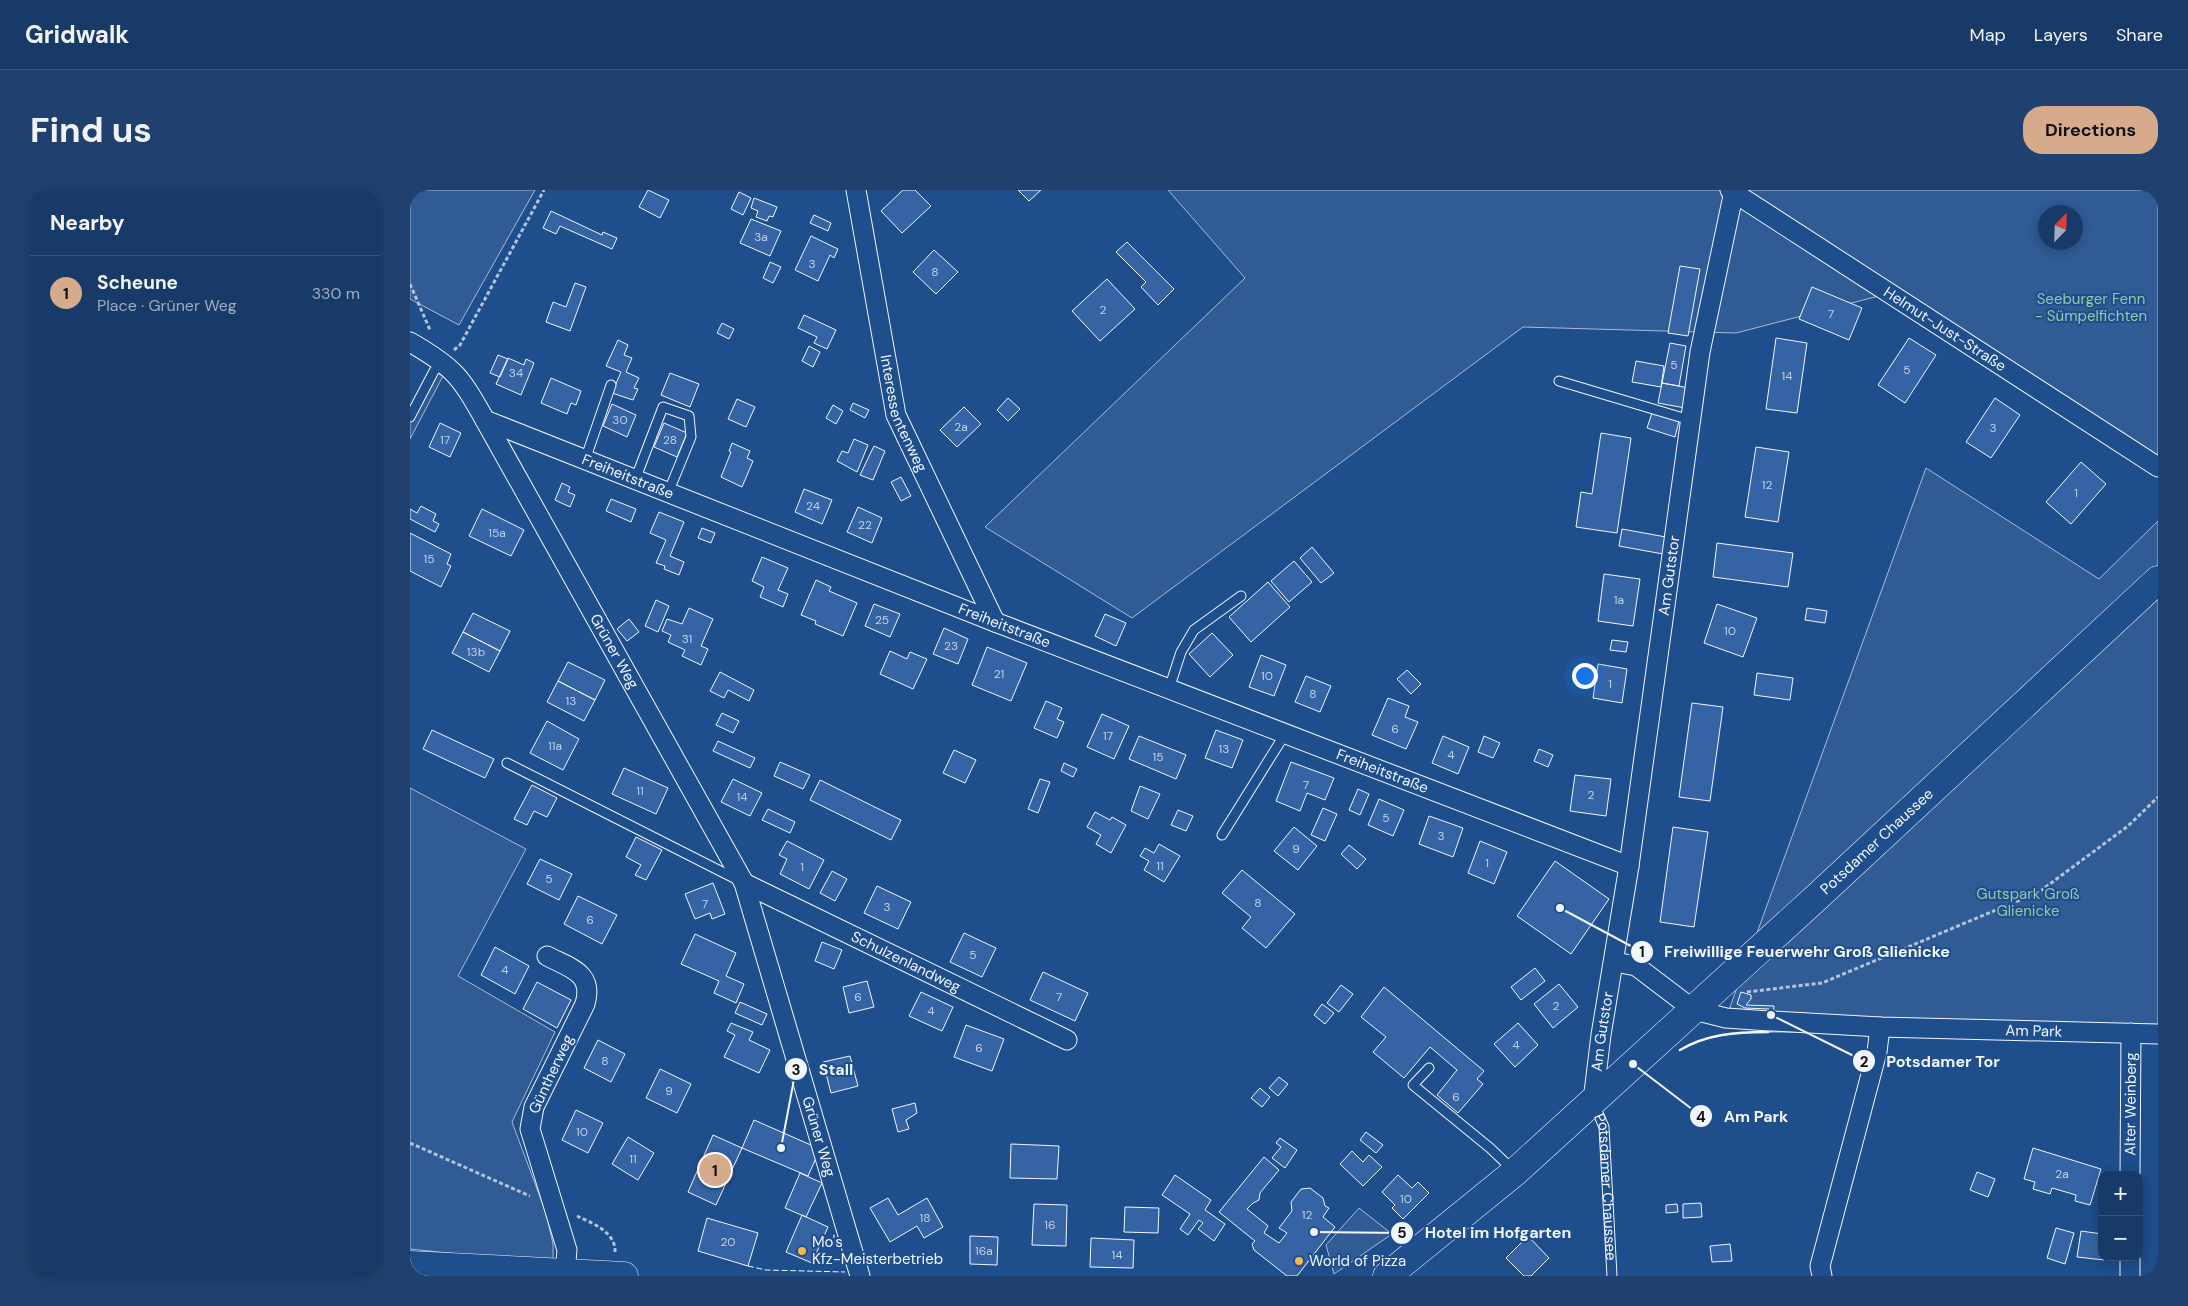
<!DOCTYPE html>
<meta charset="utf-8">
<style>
body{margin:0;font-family:"DM Sans",sans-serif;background:#20416f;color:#f1f3f6}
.controls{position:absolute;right:15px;bottom:15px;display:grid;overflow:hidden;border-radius:10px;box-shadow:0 2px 12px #0003}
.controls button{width:45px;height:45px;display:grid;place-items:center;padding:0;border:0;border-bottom:1px solid #36547d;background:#173a69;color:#f1f3f6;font:25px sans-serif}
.compass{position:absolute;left:1628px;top:15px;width:45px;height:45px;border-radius:50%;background:#173a69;box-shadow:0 2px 12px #0003;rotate:23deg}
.you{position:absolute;left:1174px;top:485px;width:18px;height:18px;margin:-12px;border:4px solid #fff;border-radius:50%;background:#1a73e8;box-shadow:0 0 0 8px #1a73e833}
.badge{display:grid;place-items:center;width:32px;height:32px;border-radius:50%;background:#d6ab8b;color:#111;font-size:16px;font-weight:700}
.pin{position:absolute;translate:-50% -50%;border:2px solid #fff;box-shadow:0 1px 5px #0006}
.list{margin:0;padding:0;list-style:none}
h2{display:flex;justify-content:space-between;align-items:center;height:65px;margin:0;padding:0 20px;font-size:21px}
h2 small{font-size:16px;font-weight:400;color:#9eadc0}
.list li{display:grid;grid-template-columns:32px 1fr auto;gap:15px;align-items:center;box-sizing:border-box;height:75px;padding:0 20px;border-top:1px solid #36547d}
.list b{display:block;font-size:19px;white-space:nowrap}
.list p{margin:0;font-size:16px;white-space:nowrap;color:#9eadc0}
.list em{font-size:16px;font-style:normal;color:#9eadc0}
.map{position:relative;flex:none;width:1748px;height:1086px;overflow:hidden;border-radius:20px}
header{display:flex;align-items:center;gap:30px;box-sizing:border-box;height:70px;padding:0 25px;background:#173a69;border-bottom:1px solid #36547d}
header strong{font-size:24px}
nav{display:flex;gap:28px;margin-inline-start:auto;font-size:18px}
.intro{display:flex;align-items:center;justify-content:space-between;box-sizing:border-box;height:120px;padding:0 30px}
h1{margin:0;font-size:35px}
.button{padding:12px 22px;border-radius:20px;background:#d6ab8b;color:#111;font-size:18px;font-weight:700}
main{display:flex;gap:30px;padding:0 30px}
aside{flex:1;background:#173a69;border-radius:20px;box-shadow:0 2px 12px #0003}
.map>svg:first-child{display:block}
</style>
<header>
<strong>Gridwalk</strong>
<nav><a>Map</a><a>Layers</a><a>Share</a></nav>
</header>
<div class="intro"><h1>Find us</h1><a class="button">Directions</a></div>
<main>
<aside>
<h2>Nearby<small></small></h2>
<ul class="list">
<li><span class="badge">1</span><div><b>Scheune</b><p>Place · Grüner Weg</p></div><em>330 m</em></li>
</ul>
</aside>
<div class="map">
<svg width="1748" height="1086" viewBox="0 0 1748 1086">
<rect width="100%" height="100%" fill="#1f4e8c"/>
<!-- built -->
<path fill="#305b95" stroke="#a8bbd7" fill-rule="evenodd" d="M0,0H125L49,135L0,109Z
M758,0H1748V276L1488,101L1326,143L1113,137L722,428L575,337L835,88ZM1636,22H1666V52H1636Z
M24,181L33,186L0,249V227Z
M1516,278L1689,389L1748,331V844L1362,842L1363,831L1316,828Z
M0,598L116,659L48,786L145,842L102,932L136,1023L143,1054V1074L0,1059Z
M949,1018L982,1044L924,1084L916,1055Z"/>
<!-- building -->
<path fill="#3563a3" stroke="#f2f6ff" d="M238,0L259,10L250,28L229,17Z
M493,0H505L521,16L492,43L471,21Z
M608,0H631L619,11Z
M329,2L341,8L333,25L321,19Z
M344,8L367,17L363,27L359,26L357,31L346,27L348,21L341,18Z
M141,21L192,45L193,42L207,48L202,59L150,36L146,44L133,38Z
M404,25L421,33L418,41L400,33Z
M341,29L371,41L360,66L330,53Z
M401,46L428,59L424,68L420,65L408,91L385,80Z
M717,52L764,99L748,115L731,97L736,92L706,62Z
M524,60L548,82L526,104L503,82Z
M360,72L371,77L363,93L353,88Z
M1270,76L1290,79L1278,146L1258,143Z
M697,89L725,119L690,151L662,121Z
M165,93L176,97L160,141L136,132L143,112L156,117Z
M1402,97L1452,118L1439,150L1389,129Z
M394,125L426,140L417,159L404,153L407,147L388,138Z
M312,133L324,139L319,149L307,143Z
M1366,148L1397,153L1387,223L1356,219Z
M1499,148L1526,165L1495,213L1468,195Z
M208,150L218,155L214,165L222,168L216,182L229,188L224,198L228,199L223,210L202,203L211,182L196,176Z
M1260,153L1276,156L1269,196L1252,193Z
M399,156L410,162L403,177L392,171Z
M88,165L98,169L90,187L80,183Z
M98,168L114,175L116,169L124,173L111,205L86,194Z
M1226,171L1254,176L1251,197L1222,192Z
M260,183L289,194L280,217L251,205Z
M141,188L171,201L166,215L161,213L157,224L131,213Z
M1252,193L1279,198L1275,218L1248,213Z
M598,208L610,219L598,231L587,220Z
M1585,208L1610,225L1581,268L1556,252Z
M327,209L345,217L336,237L318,229Z
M443,213L459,220L455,228L440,220Z
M202,214L226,225L217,247L193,236Z
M423,215L433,221L426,234L416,228Z
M554,217L571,234L547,257L530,240Z
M1242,223L1269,231L1265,247L1237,238Z
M30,233L51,243L40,267L19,257Z
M254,233L277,243L267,267L244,257Z
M1191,243L1221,248L1207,343L1166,337L1171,302L1182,304Z
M444,249L458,255L447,282L427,271L432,261L438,263Z
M322,253L340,261L337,268L343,271L332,297L311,287L321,262L319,261Z
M464,256L475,261L463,290L450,285Z
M1346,257L1379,262L1368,332L1335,327Z
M1671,272L1696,294L1661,334L1636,312Z
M491,287L501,306L491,311L481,292Z
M152,293L160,297L158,302L165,305L160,317L145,310Z
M394,299L422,310L412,334L385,322Z
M201,309L226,319L221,332L196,321Z
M11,316L26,324L23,331L29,334L25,342L0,329V319L7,323Z
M448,317L472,328L462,353L437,342Z
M72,319L114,340L101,366L59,346Z
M249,322L274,332L260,366L274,372L269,385L254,379L255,376L246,373L256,350L240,343Z
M292,338L305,343L301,353L288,348Z
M1212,339L1256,347L1253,364L1209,356Z
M0,343L41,364L37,374L41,376L31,397L0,381Z
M1307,353L1383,363L1378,397L1303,387Z
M902,357L924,383L911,393L890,368Z
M352,367L378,378L368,400L378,404L373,417L350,407L354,397L342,391Z
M884,371L902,392L879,412L861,391Z
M1194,384L1230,389L1223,436L1188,431Z
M406,390L421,397L419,401L447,413L433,446L405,434L406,431L391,425Z
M858,392L880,417L841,452L819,427Z
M246,410L259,416L248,442L235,436Z
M464,414L490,424L480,447L455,436Z
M1307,414L1347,428L1333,467L1294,453Z
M279,418L303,429L291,456L298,459L291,475L272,466L275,460L258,452L261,445L252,441L257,429L272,434Z
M1397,418L1417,421L1415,433L1395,430Z
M63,423L100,441L90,461L53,442Z
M695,424L716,433L706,456L685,446Z
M219,429L229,442L217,451L207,439Z
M534,438L558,449L548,474L523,464Z
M53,442L90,461L79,482L42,463Z
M802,443L823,465L800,487L779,464Z
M1202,450L1218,452L1216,462L1200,460Z
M577,457L617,473L601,511L562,495Z
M480,461L497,469L500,462L517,469L503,499L470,484Z
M851,465L876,475L864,506L839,497Z
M158,472L195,490L185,510L148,491Z
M1188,474L1217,479L1212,513L1183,508Z
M997,480L1011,494L1001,504L987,489Z
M310,482L344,500L339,511L318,500L314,508L300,501Z
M1347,483L1383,488L1380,510L1344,505Z
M896,486L921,496L910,522L885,512Z
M148,491L185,510L174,531L137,512Z
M978,508L999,516L995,527L1008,532L996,559L962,545Z
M636,511L652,518L647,529L654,532L647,548L624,538Z
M1282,513L1313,517L1300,611L1269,607Z
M312,523L329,531L323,543L306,535Z
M692,524L719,536L704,569L677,557Z
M137,531L169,549L153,580L120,563Z
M22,540L84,569L75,588L13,559Z
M806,540L833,550L822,578L795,568Z
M729,546L776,565L766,589L719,569Z
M1033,546L1059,557L1048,584L1022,573Z
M1074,546L1090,553L1083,568L1068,562Z
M308,551L345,568L340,578L303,561Z
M1129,559L1143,565L1138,577L1124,571Z
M544,560L566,570L555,593L533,583Z
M370,572L400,585L393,599L364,586Z
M881,572L924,588L915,610L897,603L890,621L866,611Z
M654,573L667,579L663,587L651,581Z
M214,578L258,598L246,624L202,604Z
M1165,585L1201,589L1196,626L1160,621Z
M323,589L352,603L340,626L311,612Z
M630,589L640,592L628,623L618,619Z
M410,590L491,630L481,650L400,610Z
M122,595L147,608L137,627L124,621L117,635L104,629Z
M730,596L750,604L738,629L721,621Z
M948,599L959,604L950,625L939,620Z
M969,609L994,620L983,646L958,635Z
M913,618L927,624L915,651L901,645Z
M358,619L385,632L380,643L352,630Z
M768,620L783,626L776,641L761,635Z
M685,622L700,630L702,627L716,635L701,663L686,654L691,645L677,637Z
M1019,626L1053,638L1043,667L1009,654Z
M884,637L907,656L888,680L864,661Z
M1263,637L1298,642L1284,737L1250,732Z
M226,647L252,660L236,690L225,685L231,675L216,667Z
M377,651L414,670L399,699L370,684L377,669L369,665Z
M1070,651L1097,662L1084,694L1058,683Z
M749,654L770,666L754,692L734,680L739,671L730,666L735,658L744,663Z
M939,655L956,669L947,679L931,664Z
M130,669L162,684L149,710L117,694Z
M1145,671L1199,709L1161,764L1107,726Z
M832,680L885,724L856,758L832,738L841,727L812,703Z
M422,681L437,689L425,711L410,703Z
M303,693L315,724L302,729L300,723L285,729L275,704Z
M467,696L501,712L488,739L454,723Z
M168,706L207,725L192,754L154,734Z
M554,743L586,758L572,787L540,772Z
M285,744L326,763L316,786L334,794L326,813L304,803L309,791L271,774Z
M412,752L432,760L424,779L405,771Z
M85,757L119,776L105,804L71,785Z
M1125,778L1135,791L1111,810L1101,797Z
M633,782L678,803L665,831L620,810Z
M457,791L464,817L439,823L433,797Z
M127,792L161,810L147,838L113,819Z
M1149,794L1168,817L1143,838L1124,814Z
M931,795L943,804L929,822L917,813Z
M974,797L1074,881L1067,889L1073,894L1048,923L1027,905L1047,880L1020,857L994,888L963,862L976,847L951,827Z
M511,802L543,817L532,841L499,826Z
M1331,802L1341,805V809L1336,815L1364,816L1362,842H1358L1359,819L1335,818L1327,814Z
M330,812L357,824L352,835L325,823Z
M912,814L924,823L915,834L904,825Z
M321,833L343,842L339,850L360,860L349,883L314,867L325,845L317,841Z
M1108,833L1128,855L1105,877L1084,854Z
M556,835L594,849L582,881L544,867Z
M188,850L215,864L201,892L174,878Z
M440,866L448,896L421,903L413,872Z
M250,879L281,894L267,923L236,908Z
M869,887L878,894L868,906L859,898Z
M850,898L860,907L852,917L841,908Z
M505,913L507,923L496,930L499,939L488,942L482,919Z
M166,920L193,933L178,963L152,950Z
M344,930L410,959L398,986L332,958Z
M956,942L973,955L966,963L950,950Z
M303,945L332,958L306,1015L278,1002Z
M218,947L244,963L228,990L202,974Z
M870,948L887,960L875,978L862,968L871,957L866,953Z
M601,954L649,956L647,989L600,988Z
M1623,958L1691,979L1680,1015L1665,1011L1666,1005L1642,998L1640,1004L1623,999L1625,992L1614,989Z
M942,961L953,972L959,965L972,977L953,996L930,974Z
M854,967L869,980L850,1003L849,1010L843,1013L837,1019L858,1036L854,1043L869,1053L877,1043L869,1038L882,1021L881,1012L891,999L900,998L913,1008L915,1016L919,1018L913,1027L925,1037L887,1086H877L844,1060L842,1054L845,1051L809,1022Z
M1567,982L1585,989L1578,1007L1560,1000Z
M390,983L412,993L396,1027L375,1018Z
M765,985L801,1010L795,1020L815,1034L804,1051L788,1039L793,1033L789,1030L778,1045L770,1039L780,1024L752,1005Z
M988,985L1002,998L1008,992L1019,1003L993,1029L982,1018L985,1015L972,1002Z
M478,1008L488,1025L517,1008L533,1037L514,1048L507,1036L480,1052L460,1018Z
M1291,1013L1292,1027L1273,1028V1014Z
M624,1014L657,1015L656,1056L622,1055Z
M1267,1014L1268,1022L1256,1023V1015Z
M715,1017L749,1018L748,1043L714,1042Z
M392,1025L418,1037L402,1073L376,1062Z
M297,1028L348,1043L338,1076L288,1061Z
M1646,1038L1664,1043L1655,1074L1637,1068Z
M1671,1041L1692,1044L1694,1070L1667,1067Z
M560,1046L588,1047L587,1075L560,1074Z
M1118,1046L1139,1068L1121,1086H1114L1096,1068Z
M681,1048L724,1050L723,1078L680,1077Z
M1320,1054L1322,1071L1302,1072L1300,1056Z"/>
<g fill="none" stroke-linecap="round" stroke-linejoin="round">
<defs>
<g id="service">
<path d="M1149,191L1280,230"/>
<path d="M0,227L24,181L33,171"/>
<path d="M175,270L201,195"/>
<path d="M225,290L253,217L279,226L281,247L258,303"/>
<path d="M759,499L771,462L784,440L831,406"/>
<path d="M97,573L330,691"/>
<path d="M812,645L875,544"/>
<path d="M1019,878L1003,895L1080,958L1103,980"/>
<path id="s1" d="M1184,914L1194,937L1202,1086"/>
</g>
<g id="minor">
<path id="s2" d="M446,0L486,225L585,432"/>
<path id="s3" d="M1320,0L1748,277"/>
<path id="s4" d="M0,152C45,178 50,186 75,230L585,432L1219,676"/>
<path id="s5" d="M75,230L334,693L450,1086"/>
<path id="s6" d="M334,693L657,850"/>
<path d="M137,766C160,778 184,783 175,814L124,917L120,939L157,1060L155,1083"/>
<path d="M1205,772L1226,776L1284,820L1316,828L1359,831"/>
<path id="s7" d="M1363,831L1470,837L1748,844"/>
<path id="s8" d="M1183,911L1191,845L1219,676L1290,162L1324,1"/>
<path id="s9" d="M1720,985L1721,843"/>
<path d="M1412,1086L1410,1076L1467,862L1470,837"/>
<path d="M1720,1086V1067"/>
</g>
<g id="primary">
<path d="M0,1075L214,1086"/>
<path id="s10" d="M977,1086L1105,982L1183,911L1407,707L1748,390"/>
</g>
</defs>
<!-- service casing -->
<use href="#service" stroke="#f2f6ff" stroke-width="11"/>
<!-- minor casing -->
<use href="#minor" stroke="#f2f6ff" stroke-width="21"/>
<!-- primary casing -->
<use href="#primary" stroke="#f2f6ff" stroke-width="29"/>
<!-- path -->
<path stroke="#b3c4dc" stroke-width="3" stroke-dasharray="4 2.5" stroke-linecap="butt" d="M0,94L20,140
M44,160L50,155L134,0
M1337,802L1412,793L1629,702L1718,636L1748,607
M0,953L120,1006
M167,1026C182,1033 206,1042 205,1062"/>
<!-- service -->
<use href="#service" stroke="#1f4e8c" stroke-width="9"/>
<!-- minor -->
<use href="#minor" stroke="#1f4e8c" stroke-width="19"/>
<!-- primary -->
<use href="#primary" stroke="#1f4e8c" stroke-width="28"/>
<!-- fence -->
<path stroke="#f2f6ff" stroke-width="1" stroke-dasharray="6 2.5" stroke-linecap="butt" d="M338,1076L356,1080L435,1082"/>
<!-- wall -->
<path stroke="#f2f6ff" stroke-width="2.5" d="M1270,860C1297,844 1326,842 1358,842"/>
</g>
<!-- markers -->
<g fill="#ffb74d" stroke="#1f4e8c" stroke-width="2">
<circle cx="392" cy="1061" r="5"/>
<circle cx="889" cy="1071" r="5"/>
</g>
<g text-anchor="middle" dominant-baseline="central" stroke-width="4" stroke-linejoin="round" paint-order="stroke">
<!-- number labels -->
<g font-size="12" fill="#c3d1e8">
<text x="351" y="47">3a</text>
<text x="402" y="74">3</text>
<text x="525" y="82">8</text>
<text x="693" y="120">2</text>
<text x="1421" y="124">7</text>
<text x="1264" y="175">5</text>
<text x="1497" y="180">5</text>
<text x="106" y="183">34</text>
<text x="1377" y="186">14</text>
<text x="210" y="230">30</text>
<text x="551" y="237">2a</text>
<text x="1583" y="238">3</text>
<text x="35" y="250">17</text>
<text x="260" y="250">28</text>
<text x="1357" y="295">12</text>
<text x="1666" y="303">1</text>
<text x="403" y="316">24</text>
<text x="455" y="335">22</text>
<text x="87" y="343">15a</text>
<text x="19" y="369">15</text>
<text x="1209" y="410">1a</text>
<text x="472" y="430">25</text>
<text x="1320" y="441">10</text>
<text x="277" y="449">31</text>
<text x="541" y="456">23</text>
<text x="66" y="462">13b</text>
<text x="589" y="484">21</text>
<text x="857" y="486">10</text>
<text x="1200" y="494">1</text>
<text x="903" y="504">8</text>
<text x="161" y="511">13</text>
<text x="985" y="539">6</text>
<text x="698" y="546">17</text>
<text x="145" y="556">11a</text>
<text x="814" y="559">13</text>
<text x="1041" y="565">4</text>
<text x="748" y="567">15</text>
<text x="896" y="595">7</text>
<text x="230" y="601">11</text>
<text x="1181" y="605">2</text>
<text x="332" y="607">14</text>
<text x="976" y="628">5</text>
<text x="1031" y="646">3</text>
<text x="886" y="659">9</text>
<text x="1077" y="673">1</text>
<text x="750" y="676">11</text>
<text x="392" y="677">1</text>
<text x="139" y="689">5</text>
<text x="848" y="713">8</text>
<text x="295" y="714">7</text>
<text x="477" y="717">3</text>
<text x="180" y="730">6</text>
<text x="563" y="765">5</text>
<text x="95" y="780">4</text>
<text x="448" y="807">6</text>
<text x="649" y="807">7</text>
<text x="1146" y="816">2</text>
<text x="521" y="821">4</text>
<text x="1106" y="855">4</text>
<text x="569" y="858">6</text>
<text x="195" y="871">8</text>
<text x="259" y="901">9</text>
<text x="1046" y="907">6</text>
<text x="172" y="942">10</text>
<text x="223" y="969">11</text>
<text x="1652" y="984">2a</text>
<text x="996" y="1009">10</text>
<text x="897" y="1025">12</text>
<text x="515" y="1028">18</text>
<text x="640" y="1035">16</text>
<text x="318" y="1052">20</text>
<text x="574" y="1061">16a</text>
<text x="707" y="1065">14</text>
</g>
<!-- park labels -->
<g font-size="15" fill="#97c8a6" stroke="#1f4e8c">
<text x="1681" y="109">Seeburger Fenn<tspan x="1681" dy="17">- Sümpelfichten</tspan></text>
<text x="1618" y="704">Gutspark Groß<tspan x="1618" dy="17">Glienicke</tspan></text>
</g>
<!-- street labels -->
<g font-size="15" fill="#f2f6ff" stroke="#1f4e8c">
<text stroke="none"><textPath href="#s3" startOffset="256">Helmut-Just-Straße</textPath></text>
<text stroke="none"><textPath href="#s2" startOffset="229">Interessentenweg</textPath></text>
<text stroke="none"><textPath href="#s4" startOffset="264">Freiheitstraße</textPath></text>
<text stroke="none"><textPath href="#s8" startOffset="531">Am Gutstor</textPath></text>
<text stroke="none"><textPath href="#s4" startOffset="669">Freiheitstraße</textPath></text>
<text stroke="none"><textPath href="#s5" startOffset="265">Grüner Weg</textPath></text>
<text stroke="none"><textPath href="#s4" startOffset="1074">Freiheitstraße</textPath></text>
<text stroke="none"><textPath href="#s10" startOffset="655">Potsdamer Chaussee</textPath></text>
<text stroke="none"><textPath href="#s6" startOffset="180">Schulzenlandweg</textPath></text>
<text stroke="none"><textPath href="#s8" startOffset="70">Am Gutstor</textPath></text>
<text stroke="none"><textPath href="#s7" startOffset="261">Am Park</textPath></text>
<text transform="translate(141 884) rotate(-65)">Güntherweg</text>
<text stroke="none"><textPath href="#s9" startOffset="71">Alter Weinberg</textPath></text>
<text stroke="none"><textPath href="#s5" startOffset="795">Grüner Weg</textPath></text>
<text stroke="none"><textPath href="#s1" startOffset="85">Potsdamer Chaussee</textPath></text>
</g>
<!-- poi labels -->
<g font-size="15" fill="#f2f6ff" stroke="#1f4e8c" text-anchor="start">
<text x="402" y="1052">Mo's<tspan x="402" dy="17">Kfz-Meisterbetrieb</tspan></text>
<text x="899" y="1071">World of Pizza</text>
</g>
</g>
<!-- callouts -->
<path fill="none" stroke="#f2f6ff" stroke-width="2" d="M1150 718L1232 762M1361 825L1454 871M371 958L386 879M1223 874L1291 926M904 1042L992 1043"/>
<g fill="#f2f6ff" stroke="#1f4e8c" stroke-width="2">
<circle cx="1150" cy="718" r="5"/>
<circle cx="1361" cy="825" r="5"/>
<circle cx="371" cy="958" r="5"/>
<circle cx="1223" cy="874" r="5"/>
<circle cx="904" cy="1042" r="5"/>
<circle cx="1232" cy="762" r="12"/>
<circle cx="1454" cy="871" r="12"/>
<circle cx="386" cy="879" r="12"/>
<circle cx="1291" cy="926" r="12"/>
<circle cx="992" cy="1043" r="12"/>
</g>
<g font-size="15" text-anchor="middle" font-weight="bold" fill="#111">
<text x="1232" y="767">1</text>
<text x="1454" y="877">2</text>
<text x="386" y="885">3</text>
<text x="1291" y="932">4</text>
<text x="992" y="1048">5</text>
</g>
<g font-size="16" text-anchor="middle" font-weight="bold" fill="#f2f6ff" stroke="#1f4e8c" stroke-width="4" stroke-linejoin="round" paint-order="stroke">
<text x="1397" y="767">Freiwillige Feuerwehr Groß Glienicke</text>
<text x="1533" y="877">Potsdamer Tor</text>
<text x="426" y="885">Stall</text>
<text x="1346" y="932">Am Park</text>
<text x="1088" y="1048">Hotel im Hofgarten</text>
</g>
</svg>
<div class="controls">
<button>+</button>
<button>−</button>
</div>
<svg class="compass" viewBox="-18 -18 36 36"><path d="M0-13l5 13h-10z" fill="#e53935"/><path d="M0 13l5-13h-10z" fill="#9eadc0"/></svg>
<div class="you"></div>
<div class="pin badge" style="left:305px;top:980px">1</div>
</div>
</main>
